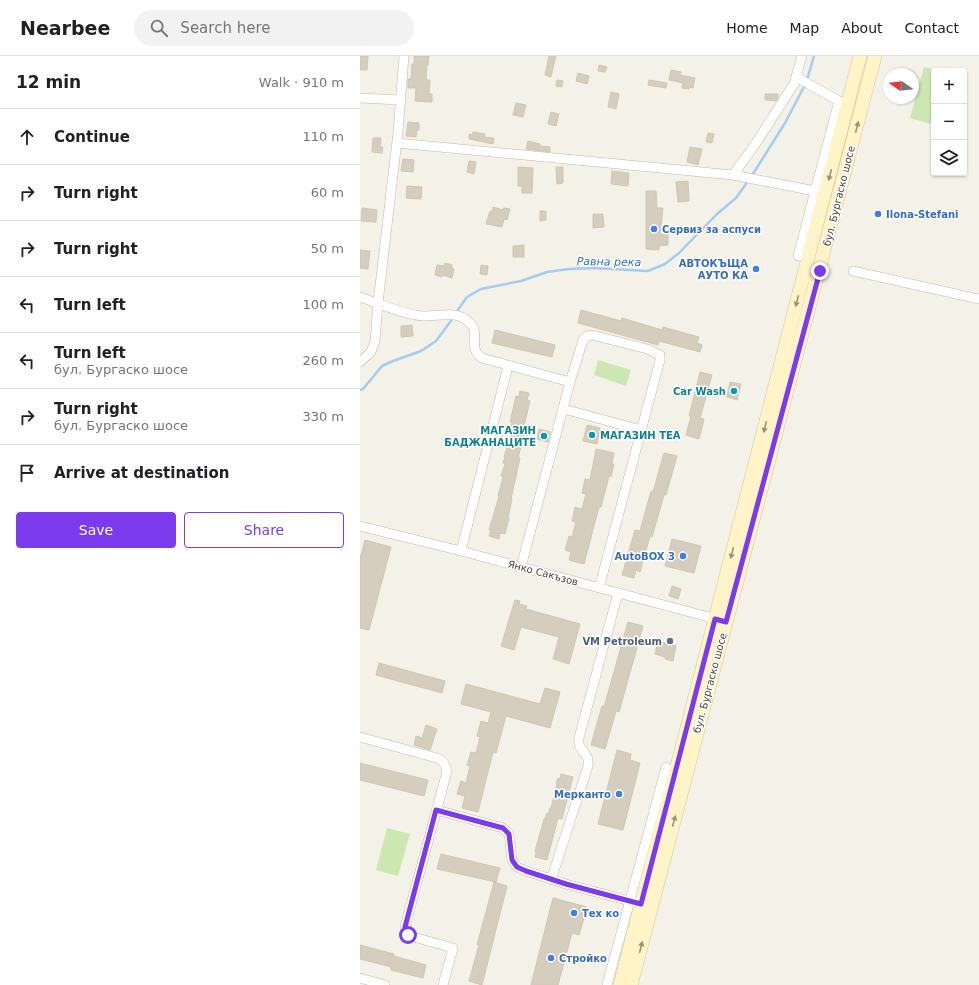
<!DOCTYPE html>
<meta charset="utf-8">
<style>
body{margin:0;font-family:"DejaVu Sans",sans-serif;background:#f2f2f2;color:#202124}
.controls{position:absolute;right:12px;top:12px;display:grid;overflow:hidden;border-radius:4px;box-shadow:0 1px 3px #0004}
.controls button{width:36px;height:36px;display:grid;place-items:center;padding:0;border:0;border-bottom:1px solid #e0e0e0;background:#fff;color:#202124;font:20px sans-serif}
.compass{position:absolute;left:523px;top:12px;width:36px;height:36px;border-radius:50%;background:#fff;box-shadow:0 1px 3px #0004;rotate:284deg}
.stop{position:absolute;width:12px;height:12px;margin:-9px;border:3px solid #7c3aed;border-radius:50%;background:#fff}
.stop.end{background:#7c3aed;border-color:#fff;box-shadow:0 1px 4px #0008}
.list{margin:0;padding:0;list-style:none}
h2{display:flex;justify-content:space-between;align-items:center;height:52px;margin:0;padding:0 16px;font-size:17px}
h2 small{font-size:13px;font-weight:400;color:#757577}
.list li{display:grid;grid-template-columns:26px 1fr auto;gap:12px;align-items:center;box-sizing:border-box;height:56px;padding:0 16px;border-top:1px solid #e0e0e0}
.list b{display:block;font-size:15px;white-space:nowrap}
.list p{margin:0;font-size:13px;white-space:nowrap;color:#757577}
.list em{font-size:13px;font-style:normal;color:#757577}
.actions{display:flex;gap:8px;padding:12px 16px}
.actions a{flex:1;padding:9px 0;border:1px solid #7c3aed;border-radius:4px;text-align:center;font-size:14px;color:#7c3aed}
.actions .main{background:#7c3aed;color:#fff}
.icon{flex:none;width:22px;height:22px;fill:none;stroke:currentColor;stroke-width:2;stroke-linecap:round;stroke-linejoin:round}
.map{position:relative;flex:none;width:619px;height:929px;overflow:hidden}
header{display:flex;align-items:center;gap:24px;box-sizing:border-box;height:56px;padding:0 20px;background:#fff;border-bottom:1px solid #e0e0e0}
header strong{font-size:19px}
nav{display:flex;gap:22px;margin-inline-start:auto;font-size:14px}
.search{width:280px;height:36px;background:#f2f2f2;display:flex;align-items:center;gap:10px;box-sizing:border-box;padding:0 14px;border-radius:22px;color:#757577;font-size:15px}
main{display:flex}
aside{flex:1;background:#fff}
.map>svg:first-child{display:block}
</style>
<header>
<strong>Nearbee</strong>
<div class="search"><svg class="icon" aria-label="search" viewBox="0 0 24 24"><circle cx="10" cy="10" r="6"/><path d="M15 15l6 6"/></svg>Search here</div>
<nav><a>Home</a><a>Map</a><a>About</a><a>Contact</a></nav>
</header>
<main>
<aside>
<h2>12 min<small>Walk · 910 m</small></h2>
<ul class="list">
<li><svg class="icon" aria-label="ahead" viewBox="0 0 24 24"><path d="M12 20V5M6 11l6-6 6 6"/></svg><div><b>Continue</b></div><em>110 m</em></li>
<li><svg class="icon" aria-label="right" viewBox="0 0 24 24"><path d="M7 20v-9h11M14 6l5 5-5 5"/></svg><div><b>Turn right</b></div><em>60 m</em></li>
<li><svg class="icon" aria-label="right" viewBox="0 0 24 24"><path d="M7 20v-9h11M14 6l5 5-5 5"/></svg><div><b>Turn right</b></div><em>50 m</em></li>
<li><svg class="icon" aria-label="left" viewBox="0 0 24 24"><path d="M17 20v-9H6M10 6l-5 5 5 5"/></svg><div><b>Turn left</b></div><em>100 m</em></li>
<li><svg class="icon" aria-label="left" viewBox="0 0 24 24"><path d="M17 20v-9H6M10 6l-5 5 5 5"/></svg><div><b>Turn left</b><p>бул. Бургаско шосе</p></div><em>260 m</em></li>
<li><svg class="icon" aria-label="right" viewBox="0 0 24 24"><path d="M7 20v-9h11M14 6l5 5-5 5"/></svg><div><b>Turn right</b><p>бул. Бургаско шосе</p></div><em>330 m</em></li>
<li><svg class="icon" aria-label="arrive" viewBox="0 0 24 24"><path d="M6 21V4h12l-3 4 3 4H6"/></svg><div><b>Arrive at destination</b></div></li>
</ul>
<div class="actions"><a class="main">Save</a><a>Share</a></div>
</aside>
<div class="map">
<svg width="619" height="929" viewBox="0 0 619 929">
<rect width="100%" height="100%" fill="#f4f1e8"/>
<!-- green -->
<path fill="#cce7b1" d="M564,11L579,15H574V56L571,68L550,62Z
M238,304L271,314L266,330L234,319Z
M27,772L50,778L38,820L16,814Z"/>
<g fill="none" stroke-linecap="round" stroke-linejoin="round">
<!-- stream -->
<path stroke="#a5ccf0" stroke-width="2.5" d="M447,24L454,0
M391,121L425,67L445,29
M95,258L107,241L121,233L161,225L187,216L209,213L234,212L288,215L305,208L319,197L357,158L376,142L388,125
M0,334L3,333L22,310L33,305L61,295L76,285L93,262"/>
</g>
<!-- building -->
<path fill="#d5cdbd" stroke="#d0c6b1" d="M0,0H8L7,14H0Z
M54,0H69L68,9H67L66,24H70L69,38H72V46L55,45L56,32H48V23H51L52,8H54Z
M189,0H196L191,21L185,19Z
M239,9L247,11L245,16L238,15Z
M311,14L321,16L320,19L335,22L333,32L329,31V33L322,32L323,27L309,24Z
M218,17L229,20L227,28L216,25Z
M197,24L203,25L202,31L196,30Z
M289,24L307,27L306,32L288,29Z
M251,36L259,38L256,53L248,51Z
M405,38H418V42L416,45L405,44Z
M156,47L166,49L163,61L153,59Z
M191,56L199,58L196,70L188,68Z
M48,66L59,67V74H57L56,81L46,80Z
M113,76L125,78L124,81L134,82L133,88L109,83V78L112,79Z
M348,77L354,78L352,87L346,86Z
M13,82H21L20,91H23L22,97L12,96Z
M168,85L180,88V90L190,91V96L166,93Z
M330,91L342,93L338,109L327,106Z
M43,103L54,104L53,116L41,115Z
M109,105L116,106L114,118L107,116Z
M158,111L173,112L172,137H162V130H158Z
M196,111H203V127L197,128Z
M252,115L269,117L268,130L251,128Z
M328,125L329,145L318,146L316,126Z
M47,130L62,131L61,143L46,142Z
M286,135H296L297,152H303L300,178H308V189L299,190V194L286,193Z
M133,151L143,154L144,152L150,153L147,164L144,163L142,171L126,168L130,155L132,156Z
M2,152L17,154L16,166L1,165Z
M180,155H186V164L180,165Z
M233,158H243L244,171L233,172Z
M164,189V201H153V190Z
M0,194L10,195L8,213L0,212Z
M85,207L92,209V212L94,213L92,222L83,219L82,221L75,219L77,209L84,210Z
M121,209L128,210L127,219L120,218Z
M221,254L261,265L262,262L302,274L303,271L339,281L337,287L342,289L340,296L299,285L298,289L218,267Z
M52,269L53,280L41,281V270Z
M135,274L195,289L192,301L132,287Z
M340,316L352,319L340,362L344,363L339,383L326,379L331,360H329Z
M370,326L381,328L377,344L367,341Z
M160,335L169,337L167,344L170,345L164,370L166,371L158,402H160L151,443H152L148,462H149L145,478L140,477L139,483L129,480L131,474H129L139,440H138L143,421L141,420L145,408L143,407L145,401H144L151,378L149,377L152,366H150L156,340L159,341Z
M227,369L240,372L237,388L223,385Z
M179,373L190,376L188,386L177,383Z
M236,393L254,397L252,408H254L251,421L249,420L241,451H239L224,508L209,504L211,496L205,494L209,480L212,481L216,466L212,465L215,451L222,453L226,438L222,437L225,423L230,424Z
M304,397L317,400L306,439H304L292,481L290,480L280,516L276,514L274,522L262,519L275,474L280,475L291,435L293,436Z
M312,483L341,490L334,517L305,510Z
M5,484L31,491L9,574L0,572V503Z
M312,530L321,533L318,543L309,540Z
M155,544L160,545L159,548L167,550L166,553L220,568L209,608L193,603L199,581L161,571L154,594L141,590Z
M268,566L283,570L259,656L256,655L245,693L231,689L242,650L244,651Z
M298,585L316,590L313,605L305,603V601L295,598Z
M19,607L85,625L82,637L16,619Z
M106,628L180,648L185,632L200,636L190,672L146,660L136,697L133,696L118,756L102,752L105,740L97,738L101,725L106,727L110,710L107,709L111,696L116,697L120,681L117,680L121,665L128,667L131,656L101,648Z
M66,669L77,673L70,694L54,689L56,680L62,682Z
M257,694L271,698L270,704L280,707L263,774L238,768Z
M0,707L68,724L64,740L0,724Z
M201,718L213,721L202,763L198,762L187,804L175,801L176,796L175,795L184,763H185L187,757L188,758L190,752H191L197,729L196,728L198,722L200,723Z
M81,798L140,812L136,826L77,813Z
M134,826L147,830L122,929L109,925L119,889H117Z
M193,842L227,851L219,879L212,877L198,929H171Z
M0,889L34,898V900L66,909L63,922L31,914V911L0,903Z"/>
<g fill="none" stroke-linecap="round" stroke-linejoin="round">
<defs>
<path id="minor" d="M436,21L479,45L455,135
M0,42L40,44
M37,87L373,119L396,87L434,28L442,0
M373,119L455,135L438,200
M493,215L619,243
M0,241C20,248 42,258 62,260C79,261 96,253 110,267C121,278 107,292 122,302L210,326
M0,306L11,296L15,285L18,247L38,76L44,0
M204,353L281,374
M0,470L101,495L360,564
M101,495L148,310
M161,511L210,326L223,284L227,280L232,279L287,293L300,299V304L239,532
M0,681L77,702C84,705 88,711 86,719L45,871L46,877L50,880L93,892L83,929
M76,754L143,772L149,778L152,804L157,811L166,815L206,828L281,848
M191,824L228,710C230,694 217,697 219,682L258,537
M0,922L25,929
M247,929L306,711"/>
<path id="secondary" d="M260,929L323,687L500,0
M271,929C351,619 436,310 515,0"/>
</defs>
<!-- minor casing -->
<use href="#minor" stroke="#bfb9ab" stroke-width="10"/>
<!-- secondary casing -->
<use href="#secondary" stroke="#d3c799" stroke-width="14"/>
<!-- minor -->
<use href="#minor" stroke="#fff" stroke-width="9"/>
<!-- secondary -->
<use href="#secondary" stroke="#fef4c8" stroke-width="13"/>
</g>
<!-- one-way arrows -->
<defs><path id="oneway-solid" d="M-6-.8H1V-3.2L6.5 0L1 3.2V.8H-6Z"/></defs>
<g fill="#999278">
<use href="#oneway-solid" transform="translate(497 71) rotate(-76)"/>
<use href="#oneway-solid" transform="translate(470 119) rotate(104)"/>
<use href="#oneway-solid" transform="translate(437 245) rotate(105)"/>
<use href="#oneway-solid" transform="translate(405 371) rotate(104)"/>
<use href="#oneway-solid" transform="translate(372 497) rotate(104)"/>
<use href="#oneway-solid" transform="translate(314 765) rotate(-75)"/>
<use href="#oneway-solid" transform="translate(281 891) rotate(-76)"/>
</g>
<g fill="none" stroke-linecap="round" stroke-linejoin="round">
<!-- route -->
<path stroke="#7c3aed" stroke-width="5" d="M48,879L45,871L76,754L143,772L149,778L152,804L157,811L166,815L206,828L281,848L355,563L366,566L460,215"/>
</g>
<!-- markers -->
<g fill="#3f7fe0" stroke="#fff" stroke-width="1.5">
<circle cx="518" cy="158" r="4"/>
<circle cx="294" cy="173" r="4"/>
<circle cx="396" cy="213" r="4"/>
<circle cx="323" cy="500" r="4"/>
<circle cx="259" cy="738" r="4"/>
<circle cx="214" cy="857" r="4"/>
<circle cx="191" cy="902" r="4"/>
</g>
<g fill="#0f9aa8" stroke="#fff" stroke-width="1.5">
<circle cx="374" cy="335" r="4"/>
<circle cx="232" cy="379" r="4"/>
<circle cx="184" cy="380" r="4"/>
</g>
<circle fill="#5c6f8a" stroke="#fff" stroke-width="1.5" cx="310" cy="585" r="4"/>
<g text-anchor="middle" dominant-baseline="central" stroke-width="3" stroke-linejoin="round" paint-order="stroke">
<!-- street labels -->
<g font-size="10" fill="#474237" stroke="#fff">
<text transform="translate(479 140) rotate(-76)">бул. Бургаско шосе</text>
<text transform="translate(183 517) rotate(15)">Янко Сакъзов</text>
<text transform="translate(350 627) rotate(-75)">бул. Бургаско шосе</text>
</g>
<!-- shop labels -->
<g font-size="10" font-weight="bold" fill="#366cbe" stroke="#fff" text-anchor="start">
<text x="526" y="158">Ilona-Stefani</text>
<text x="302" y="173">Сервиз за аспуси</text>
<text x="388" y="207" text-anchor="end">АВТОКЪЩА<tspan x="388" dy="12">АУТО КА</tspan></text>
<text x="315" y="500" text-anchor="end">AutoBOX 3</text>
<text x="251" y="738" text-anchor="end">Мерканто</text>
<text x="222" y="857">Тех ко</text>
<text x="199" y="902">Стройко</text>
</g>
<!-- culture labels -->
<g font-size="10" font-weight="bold" fill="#0d838f" stroke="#fff" text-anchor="end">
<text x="366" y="335">Car Wash</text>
<text x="176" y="374">МАГАЗИН<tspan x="176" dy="12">БАДЖАНАЦИТЕ</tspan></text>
<text x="240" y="379" text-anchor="start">МАГАЗИН ТЕА</text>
</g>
<!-- service labels -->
<g font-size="10" font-weight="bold" fill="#4e5e75" stroke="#fff" text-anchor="end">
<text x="302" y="585">VM Petroleum</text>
</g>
<!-- water labels -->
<g font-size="11" font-style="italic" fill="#3173b2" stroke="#fff">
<text transform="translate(249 206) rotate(1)">Равна река</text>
</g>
</g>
</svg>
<div class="controls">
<button>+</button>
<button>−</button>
<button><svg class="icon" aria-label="layers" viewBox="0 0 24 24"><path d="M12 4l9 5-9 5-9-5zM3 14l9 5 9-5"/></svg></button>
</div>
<svg class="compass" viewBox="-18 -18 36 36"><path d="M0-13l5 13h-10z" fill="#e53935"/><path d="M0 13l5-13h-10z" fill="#757577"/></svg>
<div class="stop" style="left:48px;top:879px"></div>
<div class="stop end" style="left:460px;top:215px"></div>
</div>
</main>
